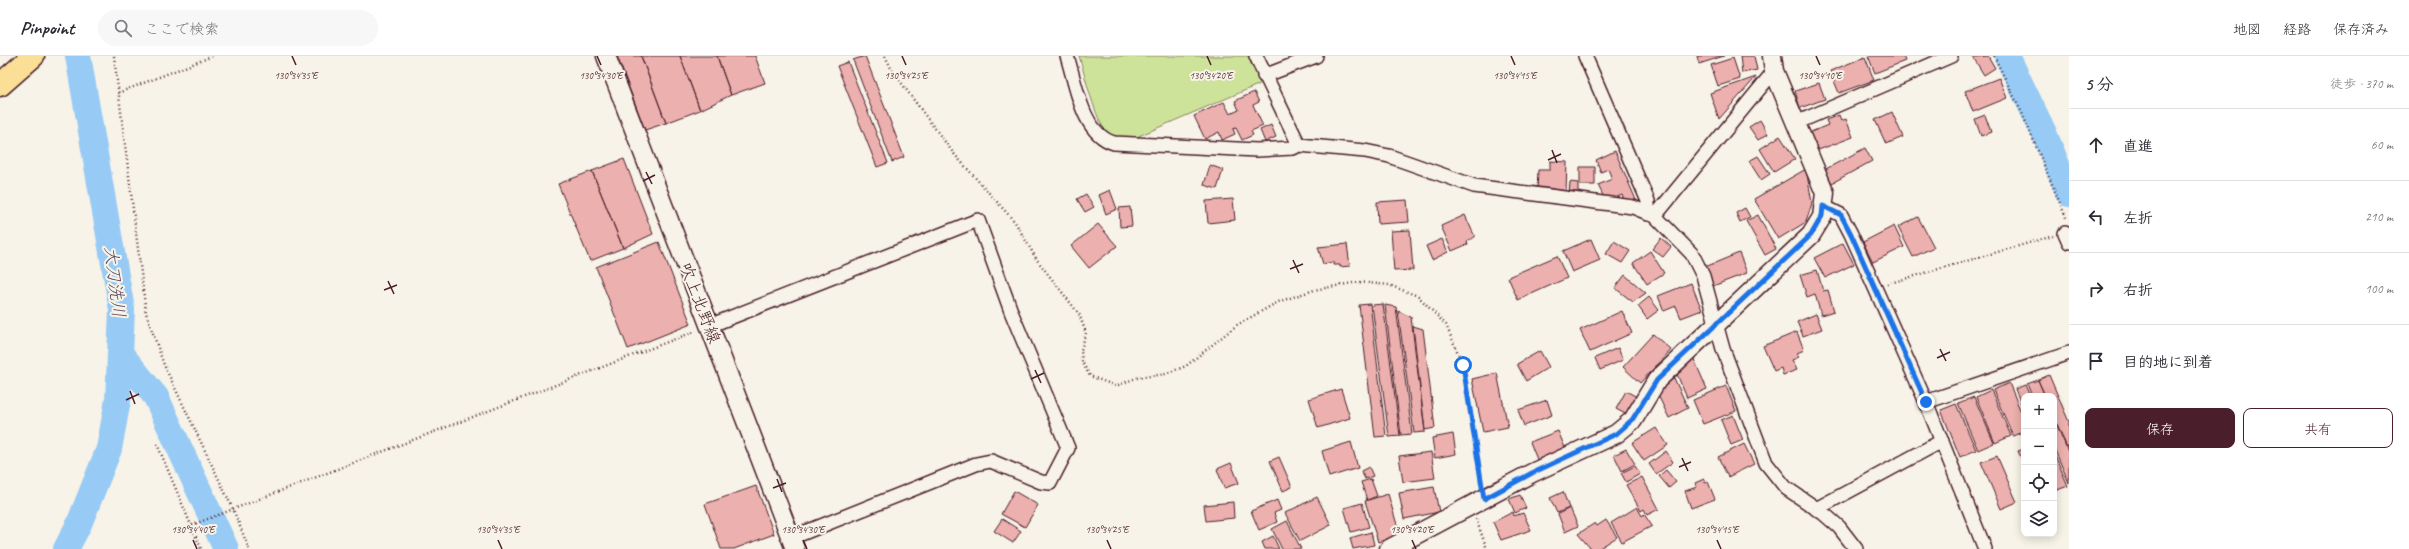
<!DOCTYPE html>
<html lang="ja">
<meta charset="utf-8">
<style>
body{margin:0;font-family:Caveat,"Klee One",sans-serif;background:#f7f7f7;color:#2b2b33}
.controls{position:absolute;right:12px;bottom:12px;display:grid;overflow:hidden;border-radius:8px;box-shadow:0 2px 10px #0003}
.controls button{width:36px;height:36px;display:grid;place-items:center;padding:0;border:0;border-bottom:1px solid #e1e1e2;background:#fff;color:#2b2b33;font:20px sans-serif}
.stop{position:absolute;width:12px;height:12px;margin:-9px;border:3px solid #1a73e8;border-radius:50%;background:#fff}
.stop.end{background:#1a73e8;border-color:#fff;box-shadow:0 1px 4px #0008}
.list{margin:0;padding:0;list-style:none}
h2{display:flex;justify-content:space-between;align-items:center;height:52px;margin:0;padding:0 16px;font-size:17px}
h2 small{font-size:13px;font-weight:400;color:#7c7c81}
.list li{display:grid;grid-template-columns:26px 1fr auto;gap:12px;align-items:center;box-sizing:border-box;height:72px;padding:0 16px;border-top:1px solid #e1e1e2}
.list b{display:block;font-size:15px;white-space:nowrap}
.list em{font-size:13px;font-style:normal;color:#7c7c81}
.actions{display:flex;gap:8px;padding:12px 16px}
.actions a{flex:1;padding:9px 0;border:1px solid #4a1f2b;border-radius:8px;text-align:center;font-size:14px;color:#4a1f2b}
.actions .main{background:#4a1f2b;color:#fff}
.icon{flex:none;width:22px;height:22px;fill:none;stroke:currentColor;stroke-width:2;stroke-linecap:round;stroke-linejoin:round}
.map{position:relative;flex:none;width:2069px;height:493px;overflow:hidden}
header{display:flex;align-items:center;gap:24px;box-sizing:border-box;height:56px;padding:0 20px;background:#fff;border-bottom:1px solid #e1e1e2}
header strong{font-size:19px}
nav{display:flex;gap:22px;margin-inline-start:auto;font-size:14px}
.search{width:280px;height:36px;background:#f7f7f7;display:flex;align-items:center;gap:10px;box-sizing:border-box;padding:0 14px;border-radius:22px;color:#7c7c81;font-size:15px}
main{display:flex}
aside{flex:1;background:#fff}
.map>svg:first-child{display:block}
</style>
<header>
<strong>Pinpoint</strong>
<div class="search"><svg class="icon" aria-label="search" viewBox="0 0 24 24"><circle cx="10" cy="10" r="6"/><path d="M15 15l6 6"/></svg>ここで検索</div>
<nav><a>地図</a><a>経路</a><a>保存済み</a></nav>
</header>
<main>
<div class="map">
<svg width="2069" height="493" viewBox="0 0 2069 493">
<rect width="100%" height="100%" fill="#f7f3e8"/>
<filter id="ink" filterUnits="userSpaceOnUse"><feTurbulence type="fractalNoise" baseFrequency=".025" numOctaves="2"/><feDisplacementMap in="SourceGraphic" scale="8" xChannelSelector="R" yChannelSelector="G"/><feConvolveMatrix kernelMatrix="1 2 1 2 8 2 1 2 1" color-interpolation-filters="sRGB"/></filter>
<g filter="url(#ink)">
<!-- green -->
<path fill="#cce399" stroke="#8b8162" d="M1079,0H1248L1260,28L1134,82C1125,81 1114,82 1107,76C1096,67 1084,16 1079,0Z"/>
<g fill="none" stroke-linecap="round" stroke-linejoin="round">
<!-- river -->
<path stroke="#97cbf5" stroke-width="26" d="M2007,0L2044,77L2069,138
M120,297L156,341L226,493
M66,493L79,468L109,393L118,344L122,254L78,0"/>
</g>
<!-- building -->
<path fill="#ecb0ae" stroke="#4a1f2b" d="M617,0H641L666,67L645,74Z
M641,0H680L700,54L666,67Z
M680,0H717L731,39L700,54Z
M717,0H755L765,27L731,39Z
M865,0L904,101L892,106L853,4Z
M1697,0H1724L1699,8Z
M1740,0H1754L1757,14L1742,17Z
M1868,0H1903L1905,5L1875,17Z
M1988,0L1995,12L1984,19L1973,1Z
M1865,1L1874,24L1839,37L1830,15Z
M1733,2L1740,23L1718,30L1711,9Z
M848,6L888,107L877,111L837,10Z
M1756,21L1719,63L1710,37Z
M1999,22L2007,42L1973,56L1965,35Z
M1819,27L1825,43L1800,52L1795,35Z
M1254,36L1259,46L1253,49L1263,70L1251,75L1253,79L1242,84L1236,72L1233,73L1235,78L1222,84L1219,76L1205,83L1194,60L1224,46L1230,58L1239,54L1235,45Z
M1892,56L1903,81L1886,88L1875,64Z
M1839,59L1841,65L1846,63L1853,81L1813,96L1806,78L1828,69L1826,64Z
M1985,59L1991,76L1981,80L1975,63Z
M1760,64L1768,78L1758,84L1749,71Z
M1271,69L1276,81L1265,86L1260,74Z
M1780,80L1795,103L1774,116L1760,93Z
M1865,92L1872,105L1832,127L1824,114Z
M1615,95L1636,144L1627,149L1622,139L1606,146L1598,129L1612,123L1608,113L1601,116L1596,104Z
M1758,100L1770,118L1761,124L1749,105Z
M624,103L653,178L623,192L592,115Z
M1550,105L1567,106L1566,137L1537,136L1538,114H1550Z
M1210,109L1223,114L1217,133L1204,129Z
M1580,111H1595V129H1580Z
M1806,113L1812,147L1806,166L1778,183L1754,143Z
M592,115L623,192L590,205L558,128Z
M1570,126L1578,127V138L1569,137Z
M1110,134L1117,153L1106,158L1099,139Z
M1086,138L1094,151L1085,156L1077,143Z
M1233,143L1235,164L1208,167L1206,145Z
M1407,144L1409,166L1378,168L1377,146Z
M1130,151L1132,170L1120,171L1119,152Z
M1745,152L1750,161L1740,166L1736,157Z
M1465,159L1475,181L1467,185L1468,188L1452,195L1441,170Z
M1758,159L1776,193L1765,199L1746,165Z
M1918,161L1934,191L1913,201L1898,171Z
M1098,168L1117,190L1089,212L1071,190Z
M1894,170L1904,191L1873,206L1863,186Z
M1410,174L1413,214L1394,215L1391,175Z
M1661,182L1671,191L1663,201L1652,193Z
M1442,183L1448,196L1432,204L1426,190Z
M1591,183L1600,204L1572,216L1563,195Z
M1614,185L1630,195L1622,207L1606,198Z
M659,186L691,268L628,293L596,211Z
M1843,187L1854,208L1825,222L1814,202Z
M1347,188L1350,210L1340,211V209H1333V206L1323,208L1318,191Z
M1650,195L1664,217L1647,228L1633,207Z
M1739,197L1747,217L1713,230L1705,211Z
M1557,200L1567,222L1518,244L1508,221Z
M1817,214L1823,235L1828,234L1834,255L1821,259L1815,238L1807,241L1800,219Z
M1625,219L1646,237L1633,246L1615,232Z
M1691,227L1702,254L1681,262L1676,250L1664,255L1658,240Z
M1649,241L1659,254L1647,263L1638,250Z
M1370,248L1386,380L1375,381L1359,249Z
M1383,248L1400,380L1389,381L1372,249Z
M1385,249L1396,251L1412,378L1401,379Z
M1398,255L1411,261L1425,376L1414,377Z
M1622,255L1632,277L1590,296L1580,274Z
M1816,258L1822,273L1803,280L1797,266Z
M1413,270L1423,273L1435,372L1425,374Z
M1797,276L1804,294L1797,297L1799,301L1792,304L1797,314L1783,319L1781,312L1774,315L1763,290Z
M1653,278L1671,294L1640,327L1623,311Z
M1618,292L1623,304L1600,314L1595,302Z
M1540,295L1549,311L1526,325L1517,308Z
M1693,301L1707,333L1687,342L1676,316Z
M1497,317L1508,371L1483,376L1472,323Z
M2049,319L2069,366V396L2054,361V340H2045L2038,324Z
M1673,320L1688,352L1669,362L1657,337Z
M2038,324L2045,340H2032L2027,328Z
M2009,327L2024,363V375L2013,380L1993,334Z
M2025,329L2030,340H2024V355L2015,333Z
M1726,330L1736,355L1703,368L1693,344Z
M1341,333L1350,362L1318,372L1309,343Z
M1991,334L2011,380L1995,387L1976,341Z
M1626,335L1637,341L1627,359L1616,353Z
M1974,341L1994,387L1978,394L1958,347Z
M1547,344L1552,359L1524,370L1518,354Z
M1956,348L1976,394L1960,401L1941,354Z
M1733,359L1743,384L1731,389L1721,364Z
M2054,362L2069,398V427L2054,392Z
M1656,372L1668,389L1644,405L1632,387Z
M1558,375L1566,394L1538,406L1530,386Z
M1453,378L1456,398L1435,402L1432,382Z
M1351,386L1358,412L1329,421L1322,395Z
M1744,388L1754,408L1728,421L1718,401Z
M1626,393L1635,408L1622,415L1614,399Z
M2024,393V408L2018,395Z
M1666,395L1673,406L1656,418L1649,408Z
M1431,396L1435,422L1403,426L1399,400Z
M2054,397L2068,430L2057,434L2054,426Z
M1997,400L2017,446L2001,453L1981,406Z
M1279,401L1292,431L1283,435L1270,405Z
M1231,407L1239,427L1224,432L1217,413Z
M1635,410L1640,418L1626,426L1621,417Z
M1369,411L1373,420L1365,423L1361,415Z
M1666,414L1676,426L1669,432L1659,420Z
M1642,421L1659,453L1647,459L1644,453L1641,455L1626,429Z
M1371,423L1377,440L1367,444L1361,426Z
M1704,423L1705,427L1708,426L1715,443L1691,452L1685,435L1697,431L1695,427Z
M756,430L774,478L734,493H721L705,448Z
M1434,431L1439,456L1404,463L1399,437Z
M1014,435L1038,449L1025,471L1001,458Z
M1563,436L1569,452L1557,457L1550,442Z
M1388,438L1400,479L1378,486L1365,445Z
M1520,439L1526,452L1515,457L1509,443Z
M1317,441L1331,469L1300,485L1285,457Z
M1277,444L1281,454L1274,457L1277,466L1259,474L1251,455Z
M1233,446L1234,462L1206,465L1204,449Z
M1362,447L1369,471L1351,476L1344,452Z
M1637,451L1642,460L1644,458L1652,470L1622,486L1611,467Z
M1570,452L1578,470L1565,476L1558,458Z
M1513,456L1514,460L1523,457L1531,474L1501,484L1493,466Z
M1002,463L1021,475L1013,487L994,475Z
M1606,464L1617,481L1598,493H1591L1578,478L1595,467L1597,470Z
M1287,465L1301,493H1282L1272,473Z
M1371,476L1374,489L1353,493L1350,482Z
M1273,480L1279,493H1265L1262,486Z"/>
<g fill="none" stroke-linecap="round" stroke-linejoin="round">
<defs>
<path id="street" d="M1067,0C1076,28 1082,78 1114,87L1257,94L1293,92L1299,89L1365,95L1389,100L1474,130L1633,151L1655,160L1692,198L1703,220L1723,293L1766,407L1786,432L1823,457L1839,471L1856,493
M1256,0L1299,89
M1585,0L1648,145V158
M1264,20L1316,0
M1796,67L1951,0
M1823,150L1841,159L1851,178L1926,346L1985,493
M1655,160L1774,15
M2065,177L2069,186
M709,270L978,164L1012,258L1068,392L1050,427L1041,426L991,405L976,408L791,482
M1926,346L2069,297
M1816,453L1942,385"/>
<path id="secondary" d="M606,0L795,493
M1389,493L1532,417L1616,378L1633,364L1657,324L1811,179L1822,161L1825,137L1774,15L1772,0"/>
<path id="highway" d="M0,29L33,0"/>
</defs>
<!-- street casing -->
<use href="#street" stroke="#4a1f2b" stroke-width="16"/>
<!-- secondary casing -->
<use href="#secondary" stroke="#4a1f2b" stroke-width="21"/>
<!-- highway casing -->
<use href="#highway" stroke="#4a1f2b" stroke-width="25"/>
<!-- path -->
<path stroke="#4a1f2b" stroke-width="2.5" stroke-dasharray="1 3" stroke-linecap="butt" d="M114,0L146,257L164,309L233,453L249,493
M885,0L892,14L927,62L955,99L1015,166L1037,204L1079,258L1086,277L1081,294L1082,306L1090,320L1116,330L1136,322L1165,318L1186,310L1237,269L1278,246L1314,234L1358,226L1389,229L1418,240L1446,269L1463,309L1481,426
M1994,0L2022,57L2067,164
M118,37L213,0
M1887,228L2053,180
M157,388L201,493
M1476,463L1487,493
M192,469L696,275"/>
<!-- street -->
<use href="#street" stroke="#f7f3e8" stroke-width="13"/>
<!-- secondary -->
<use href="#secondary" stroke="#f7f3e8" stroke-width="18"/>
<!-- highway -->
<use href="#highway" stroke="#fbdf96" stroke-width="22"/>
</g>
</g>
<g fill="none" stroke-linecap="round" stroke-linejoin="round" filter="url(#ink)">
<!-- route -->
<path stroke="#1a73e8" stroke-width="5" d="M1463,309L1484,443L1532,417L1616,378L1632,364L1657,324L1811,179L1822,160L1823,150L1841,159L1851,178L1926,346"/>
</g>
<!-- ticks -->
<path fill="none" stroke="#4a1f2b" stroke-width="1.5" d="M292,0L296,9M597,0L601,9M902,0L906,9M1207,0L1211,9M1511,0L1515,9M1816,0L1820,9M1552,94L1557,107M1548,104L1561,98M646,116L652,128M643,125L655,119M1293,204L1299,217M1290,213L1303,208M388,225L394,238M384,234L397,229M1940,293L1946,305M1937,302L1950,296M1035,314L1041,327M1031,323L1044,317M130,335L135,348M126,344L139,338M1682,402L1688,415M1679,411L1691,406M777,423L782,436M773,432L786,427M193,484L197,493M498,484L502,493M803,484L807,493M1107,484L1111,493M1412,484L1416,493M1717,484L1721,493"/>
<g text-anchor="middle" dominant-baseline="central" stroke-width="4" stroke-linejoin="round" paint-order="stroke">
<!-- street labels -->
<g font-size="17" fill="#4a1f2b" stroke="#f7f3e8">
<text transform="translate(700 247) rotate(69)">吹上北野線</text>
</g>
<!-- water labels -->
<g font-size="18" font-style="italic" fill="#5d4a5e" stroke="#f7f3e8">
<text transform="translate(115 226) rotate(83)">大刀洗川</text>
</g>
</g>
<g font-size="10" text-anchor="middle" fill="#4a1f2b" stroke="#f7f3e8" stroke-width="4" stroke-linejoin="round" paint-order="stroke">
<text x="296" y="23">130°34'35"E</text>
<text x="601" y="23">130°34'30"E</text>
<text x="906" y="23">130°34'25"E</text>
<text x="1211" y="23">130°34'20"E</text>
<text x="1515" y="23">130°34'15"E</text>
<text x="1820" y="23">130°34'10"E</text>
<text x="193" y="477">130°34'40"E</text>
<text x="498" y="477">130°34'35"E</text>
<text x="803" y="477">130°34'30"E</text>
<text x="1107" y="477">130°34'25"E</text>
<text x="1412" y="477">130°34'20"E</text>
<text x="1717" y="477">130°34'15"E</text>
</g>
</svg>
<div class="controls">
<button>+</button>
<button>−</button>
<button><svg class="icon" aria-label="locate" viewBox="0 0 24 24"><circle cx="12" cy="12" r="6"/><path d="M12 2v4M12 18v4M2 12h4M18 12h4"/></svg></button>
<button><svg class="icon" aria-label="layers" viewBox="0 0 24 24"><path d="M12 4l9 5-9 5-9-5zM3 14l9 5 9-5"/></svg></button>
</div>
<div class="stop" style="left:1463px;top:309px"></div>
<div class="stop end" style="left:1926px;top:346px"></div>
</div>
<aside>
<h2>5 分<small>徒歩 · 370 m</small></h2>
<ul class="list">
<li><svg class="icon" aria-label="ahead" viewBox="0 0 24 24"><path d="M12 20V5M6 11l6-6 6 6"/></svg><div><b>直進</b></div><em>60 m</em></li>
<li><svg class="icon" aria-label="left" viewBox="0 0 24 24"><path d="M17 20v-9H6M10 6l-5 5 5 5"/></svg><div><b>左折</b></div><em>210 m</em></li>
<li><svg class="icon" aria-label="right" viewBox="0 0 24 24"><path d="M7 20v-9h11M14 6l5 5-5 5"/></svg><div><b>右折</b></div><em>100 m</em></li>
<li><svg class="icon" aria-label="arrive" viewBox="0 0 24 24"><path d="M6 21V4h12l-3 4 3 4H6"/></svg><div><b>目的地に到着</b></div></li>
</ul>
<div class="actions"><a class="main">保存</a><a>共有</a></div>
</aside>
</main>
